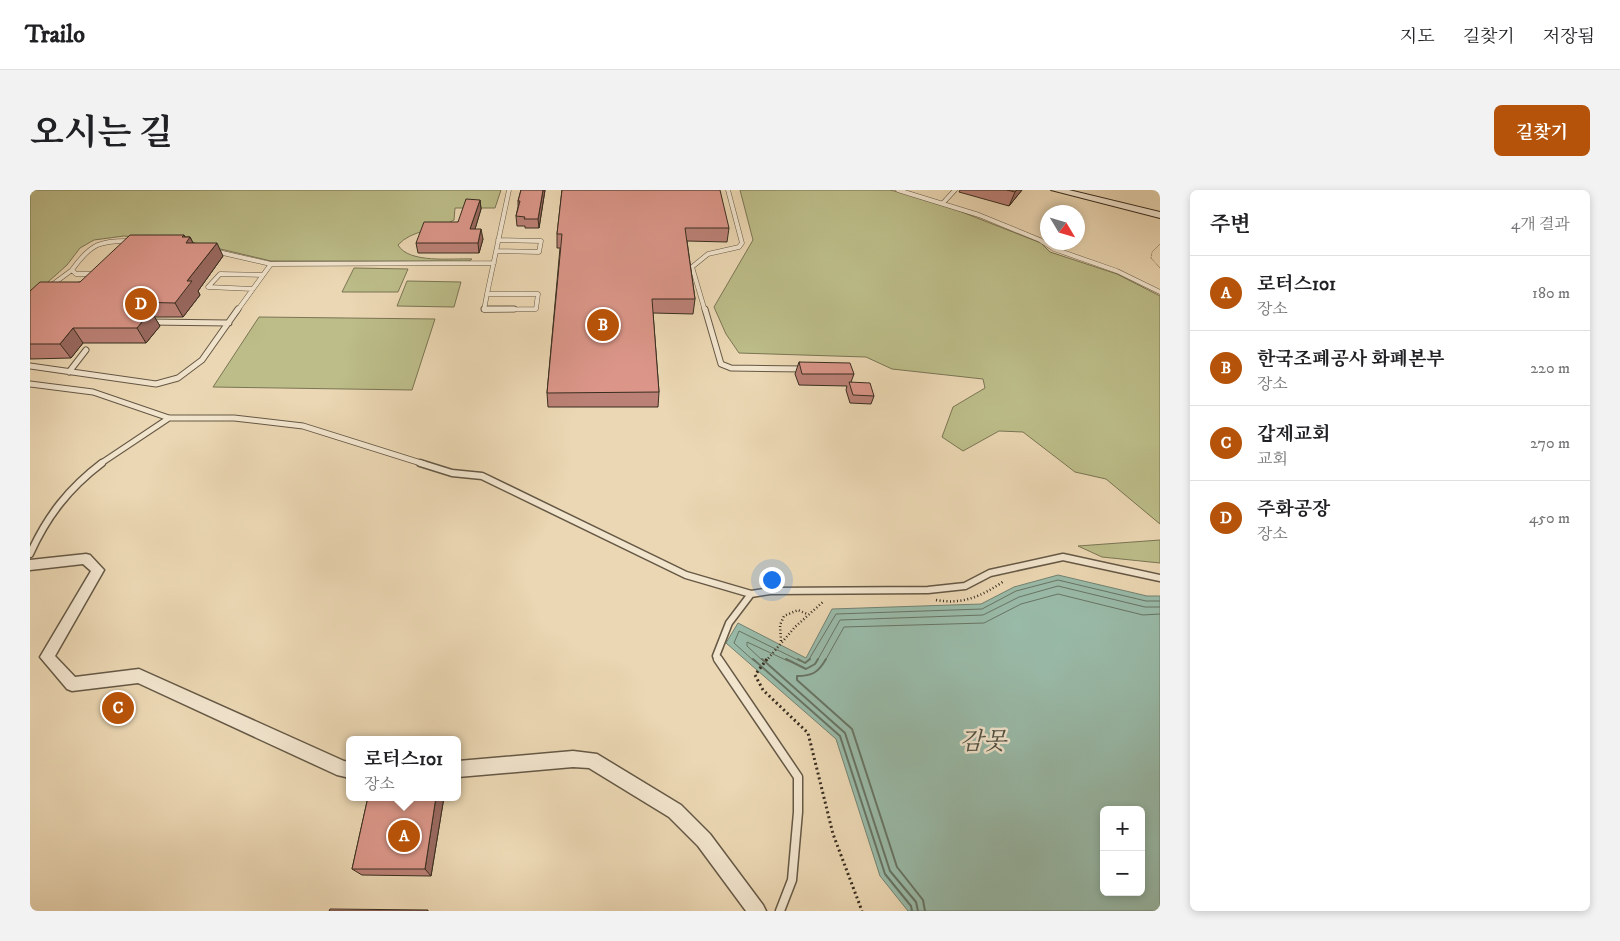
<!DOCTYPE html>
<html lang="ko">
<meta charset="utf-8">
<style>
body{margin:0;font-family:"IM FELL DW Pica","Noto Serif KR",serif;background:#f2f2f2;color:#202124}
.controls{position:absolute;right:15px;bottom:15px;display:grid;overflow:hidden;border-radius:8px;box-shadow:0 2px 8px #0003}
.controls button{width:45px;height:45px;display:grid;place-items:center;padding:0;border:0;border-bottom:1px solid #e0e0e0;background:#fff;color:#202124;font:25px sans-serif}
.compass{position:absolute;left:1010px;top:15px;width:45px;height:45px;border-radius:50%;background:#fff;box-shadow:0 2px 8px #0003;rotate:128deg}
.you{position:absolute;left:741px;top:389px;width:18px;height:18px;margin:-12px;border:4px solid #fff;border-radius:50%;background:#1a73e8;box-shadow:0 0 0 8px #1a73e833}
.badge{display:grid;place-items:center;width:32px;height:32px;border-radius:50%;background:#b45309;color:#fff;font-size:16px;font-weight:700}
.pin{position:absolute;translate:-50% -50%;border:2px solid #fff;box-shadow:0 1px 5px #0006}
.popup{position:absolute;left:316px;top:546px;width:115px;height:65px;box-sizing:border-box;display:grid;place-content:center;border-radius:8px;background:#fff;filter:drop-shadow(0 1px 4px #0005);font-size:16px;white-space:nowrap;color:#757577}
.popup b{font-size:19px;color:#202124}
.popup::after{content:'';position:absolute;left:50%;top:100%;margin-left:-10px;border:10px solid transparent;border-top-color:#fff}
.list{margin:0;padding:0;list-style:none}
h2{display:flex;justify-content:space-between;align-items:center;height:65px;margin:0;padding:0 20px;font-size:21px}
h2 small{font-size:16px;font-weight:400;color:#757577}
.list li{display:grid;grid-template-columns:32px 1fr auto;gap:15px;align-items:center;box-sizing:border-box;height:75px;padding:0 20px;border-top:1px solid #e0e0e0}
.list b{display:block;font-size:19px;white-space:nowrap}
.list p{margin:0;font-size:16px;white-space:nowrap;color:#757577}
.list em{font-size:16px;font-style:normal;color:#757577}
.map{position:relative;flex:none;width:1130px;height:721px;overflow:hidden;border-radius:8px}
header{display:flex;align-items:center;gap:30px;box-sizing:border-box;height:70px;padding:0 25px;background:#fff;border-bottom:1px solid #e0e0e0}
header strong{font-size:24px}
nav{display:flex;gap:28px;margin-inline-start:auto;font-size:18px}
.intro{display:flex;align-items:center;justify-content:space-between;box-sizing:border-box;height:120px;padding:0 30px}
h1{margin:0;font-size:35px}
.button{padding:12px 22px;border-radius:8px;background:#b45309;color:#fff;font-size:18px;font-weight:700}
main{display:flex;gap:30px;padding:0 30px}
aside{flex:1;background:#fff;border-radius:8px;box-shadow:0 2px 8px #0003}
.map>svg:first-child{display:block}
</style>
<header>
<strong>Trailo</strong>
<nav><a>지도</a><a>길찾기</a><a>저장됨</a></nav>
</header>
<div class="intro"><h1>오시는 길</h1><a class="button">길찾기</a></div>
<main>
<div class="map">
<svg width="1130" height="721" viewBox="0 0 1130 721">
<rect width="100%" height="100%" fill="#ebd7b3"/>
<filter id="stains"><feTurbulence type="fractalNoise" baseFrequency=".004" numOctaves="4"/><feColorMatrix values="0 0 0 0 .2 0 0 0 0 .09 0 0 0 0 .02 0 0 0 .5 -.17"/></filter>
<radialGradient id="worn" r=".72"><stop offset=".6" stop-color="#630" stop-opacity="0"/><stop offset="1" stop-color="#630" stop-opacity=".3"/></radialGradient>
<!-- green -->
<path fill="#bcbd89" stroke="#7a7554" d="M0,0H471L465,18H425L424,30C407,41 382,39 368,55C379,74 422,68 442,69L439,71H241L161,52L94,46L64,50L50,58L37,75L0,108Z
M710,0H860L896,8L1011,53L1020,62L1087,84L1130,106V334L1076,289L1045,282L993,242L969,241L933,261L912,247L923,217L955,198L953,189L862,179L836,167L709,163L696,144L684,117L723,50Z
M324,78L378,79L368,102H312Z
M377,91L431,92L424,117L367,116Z
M229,127L405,129L382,200L183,197Z
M1130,350V373L1072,367L1048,356Z"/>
<!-- water -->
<path fill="#99baa8" stroke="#728272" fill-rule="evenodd" d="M1028,385L1117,406H1130V721H878L850,686L806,549L696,453L708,433L776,468L802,419L951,414L984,397ZM1074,620H1111V702H1074Z"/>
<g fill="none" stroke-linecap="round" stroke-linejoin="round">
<!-- shore-far1 -->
<path stroke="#687464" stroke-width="1" d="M724,471L704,453L709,441L770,471
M733,471L717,456V452L758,471
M778,471L806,424L952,419L986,401L1028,390L1116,411H1130
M787,471L810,430L953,425L989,407L1028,396L1115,417H1130
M795,471L814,437L954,433L991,414L1028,404L1113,425L1130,424"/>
<!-- shore -->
<path stroke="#687464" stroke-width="2" d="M723,469L810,546L855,684L881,716L882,721
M732,469L815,543L860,681L886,712L888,721
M756,469L776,479L785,474L788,469
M768,469L775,473L780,469
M796,469C788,483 782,486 767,486V490L822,539L867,677L893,710L895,721"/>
<defs>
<path id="lane-far3" d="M868,0L949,25L1010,50L1024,59L1087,81L1130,102
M913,13L925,0
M184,61L241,74L464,73
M466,61L509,62L511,51L468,50
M68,84H46L42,80C61,53 71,50 103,51
M19,97L42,80
M223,99L178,97L190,84L233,85
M457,104H508L506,119L454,120Z
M457,104L479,0
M207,121L241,74
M675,121L662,77L678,64L709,57L712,53L698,0"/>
<path id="lane-far2" d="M454,119H484
M675,119L691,174L701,178L774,179
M120,132L199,133
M0,176L126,194L148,188L172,170L208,119
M39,182L56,160
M0,194L63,202L139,228H204L273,236L394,274
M70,274L139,228"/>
<path id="lane-far1" d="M390,273L422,283L452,286L656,385L721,404
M0,364C17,326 39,298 72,273
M689,471L686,466L699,433L721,404L740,401L898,400L935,396L960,383L1033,367L1130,388"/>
<path id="lane" d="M688,469L768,587V622L762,690L750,721"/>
<path id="street" d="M56,364L60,365L74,380L25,466L45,487L109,479L314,571L320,572V588L307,585L108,493L42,501L37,499L10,467L61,381L53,374L0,380V370Z
M543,561L567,564L651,615L680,644L733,715L736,721H716L668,656L639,627L559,578L543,577L428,587V571Z"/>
<path id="secondary" d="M1021,0H1039L1130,22V28Z"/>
</defs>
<!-- lane-far3 casing -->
<use href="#lane-far3" stroke="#655845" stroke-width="5"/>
<!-- lane-far2 casing -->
<use href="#lane-far2" stroke="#655845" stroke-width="7"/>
<!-- lane-far1 casing -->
<use href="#lane-far1" stroke="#655845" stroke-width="9"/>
<!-- lane casing -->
<use href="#lane" stroke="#655845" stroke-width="11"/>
<!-- street casing -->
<use href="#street" stroke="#655845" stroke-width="3"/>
<!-- secondary casing -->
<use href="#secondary" stroke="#382d20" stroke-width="2"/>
<!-- path-far2 -->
<path stroke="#382d20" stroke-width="1" stroke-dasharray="0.5 1" stroke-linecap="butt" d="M1130,54L1122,62L1121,68L1130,78"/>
<!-- path-far1 -->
<path stroke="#382d20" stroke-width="2.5" stroke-dasharray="1 2.5" stroke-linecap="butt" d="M906,410C933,415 952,406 974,391
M751,451L750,435L754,426L768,420L777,424
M736,471L765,437L794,411"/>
<!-- path -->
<path stroke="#382d20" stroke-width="3" stroke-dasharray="2 3" stroke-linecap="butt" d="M737,469L725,485L733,500L778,543L803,644L832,721"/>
<!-- lane-far3 -->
<use href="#lane-far3" stroke="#f2e5ce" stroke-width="4"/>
<!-- lane-far2 -->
<use href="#lane-far2" stroke="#f2e5ce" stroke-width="5"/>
<!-- lane-far1 -->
<use href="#lane-far1" stroke="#f2e5ce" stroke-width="6"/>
<!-- lane -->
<use href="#lane" stroke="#f2e5ce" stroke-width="8"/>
<!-- street -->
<use href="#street" fill="#f2e5ce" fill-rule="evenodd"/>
<!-- secondary -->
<use href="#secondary" fill="#f2e5ce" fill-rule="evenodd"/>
</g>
<!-- wall -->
<path fill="#bc8176" stroke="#382d20" d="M491,0H515L509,38H495V36H487L486,26L488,17V11Z
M532,0L699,38L697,52L657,51L665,109L663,124L623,123L629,202L628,217H518L517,203L530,58H527V44Z
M930,0H992L979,16L929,2Z
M450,10L451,19L445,39L453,49L449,63H388L386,53L428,32Z
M154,45L155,47H160L163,53L193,66L168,101L170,105L153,127H124L130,136L116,153H53L41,168L0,169V101L50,92Z
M769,172L824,184L821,192L844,206L841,214L820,213L816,200L817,196L769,195L765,184Z
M338,607H414L401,686L332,685L322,679Z"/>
<!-- shaded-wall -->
<path fill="#996960" stroke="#382d20" d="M513,0H515L509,38L508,29Z
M987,0H992L979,16L985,2Z
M450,10L451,19L442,49L440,39Z
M451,39L453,49L449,63L448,53Z
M154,45L157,51L160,47L167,61L163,66L152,47Z
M187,53L193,66L168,101L170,105L153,127L145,113L157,91Z
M102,112L111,127L107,130L97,116Z
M121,121L130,136L116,153L107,138Z
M43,138L53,153L41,168L30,154Z
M406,607H414L401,686L395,679Z"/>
<!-- building -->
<path fill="#db9689" stroke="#382d20" d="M491,0H513L508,29H494L495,27L486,26L490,11H488Z
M532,0H690L699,38H655L665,109H622L629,202L517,203L532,44H527Z
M977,0H987L985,2Z
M436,9L450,10L440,39H451L448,53H386L394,32H428Z
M100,45H154L152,47H160L156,53H187L157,91H162L145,113L102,112L97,116L101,121H121L107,138H43L30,154H0V101L10,92H50Z
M769,172L820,173L824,184H772Z
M819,192L840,193L844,206L823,205Z
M338,607H406L395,679H322Z
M300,719L398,720V721H299Z"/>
<g text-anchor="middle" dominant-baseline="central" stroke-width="5" stroke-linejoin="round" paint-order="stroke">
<!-- near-water labels -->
<g font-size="24" font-style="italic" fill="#505042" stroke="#f2e5ce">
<text x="953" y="552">감못</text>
</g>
</g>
<rect width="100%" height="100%" filter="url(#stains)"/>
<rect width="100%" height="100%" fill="url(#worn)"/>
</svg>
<div class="controls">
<button>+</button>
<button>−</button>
</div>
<svg class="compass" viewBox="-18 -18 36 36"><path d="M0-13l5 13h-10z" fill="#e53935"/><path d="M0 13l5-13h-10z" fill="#757577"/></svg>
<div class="you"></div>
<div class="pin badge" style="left:374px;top:646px">A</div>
<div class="popup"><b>로터스101</b>장소</div>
<div class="pin badge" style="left:573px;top:135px">B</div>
<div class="pin badge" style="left:88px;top:518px">C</div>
<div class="pin badge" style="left:111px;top:114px">D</div>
</div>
<aside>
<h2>주변<small>4개 결과</small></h2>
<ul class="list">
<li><span class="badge">A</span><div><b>로터스101</b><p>장소</p></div><em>180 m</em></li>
<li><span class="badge">B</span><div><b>한국조폐공사 화폐본부</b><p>장소</p></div><em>220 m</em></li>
<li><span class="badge">C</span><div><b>갑제교회</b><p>교회</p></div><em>270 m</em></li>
<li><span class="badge">D</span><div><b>주화공장</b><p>장소</p></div><em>450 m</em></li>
</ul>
</aside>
</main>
